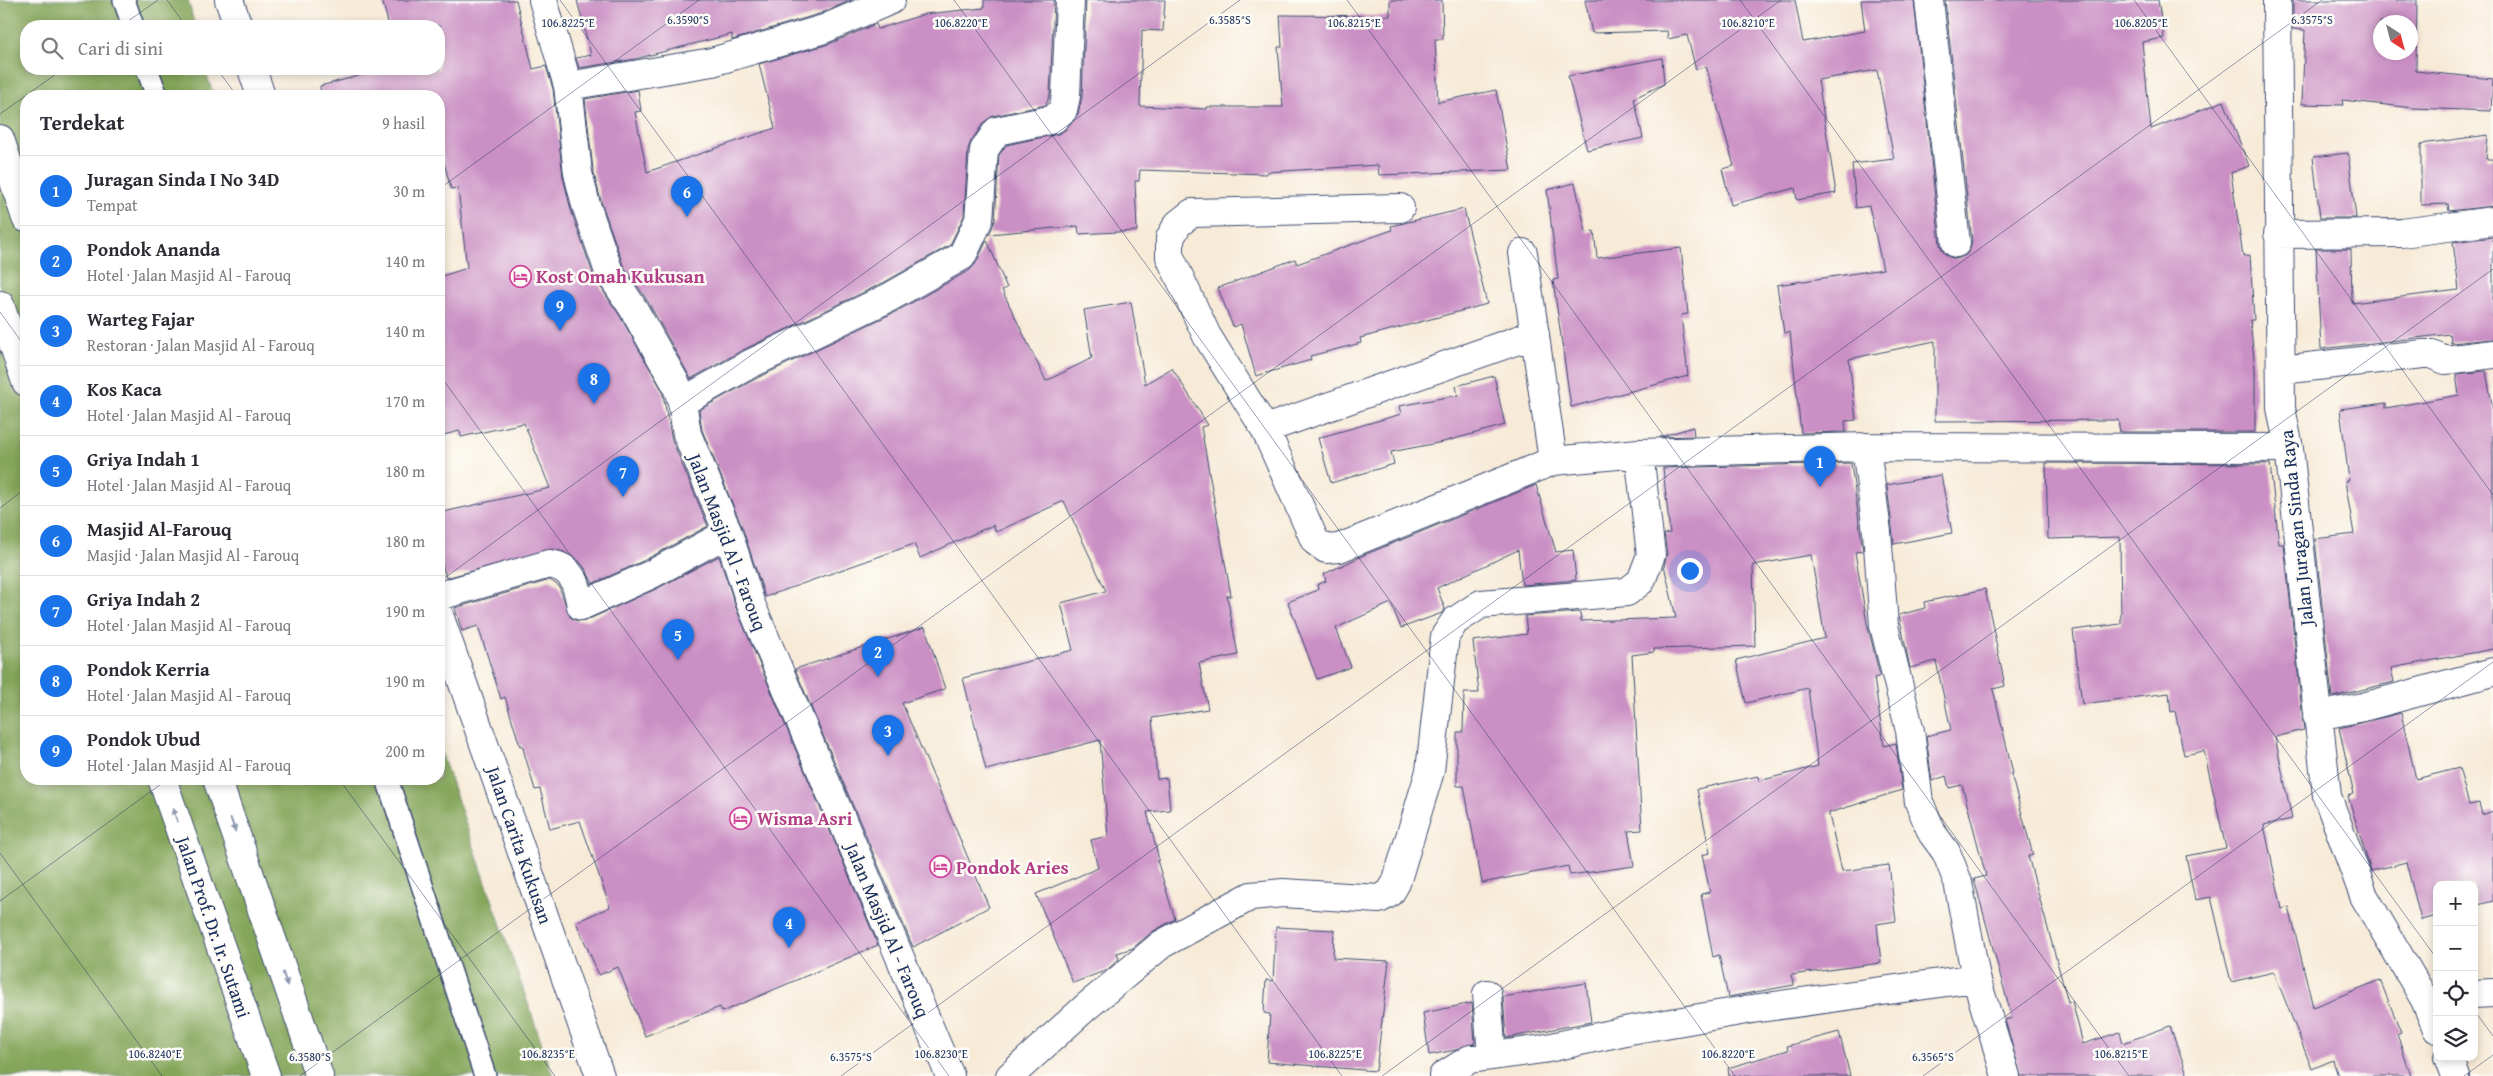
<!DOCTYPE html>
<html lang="id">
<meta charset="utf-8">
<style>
body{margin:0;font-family:"Gentium Book Plus",serif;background:#f7f7f7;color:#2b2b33}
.controls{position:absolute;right:15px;bottom:15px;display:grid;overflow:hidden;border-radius:10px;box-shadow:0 2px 8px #0003}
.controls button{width:45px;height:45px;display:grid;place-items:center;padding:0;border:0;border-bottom:1px solid #e1e1e2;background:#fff;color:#2b2b33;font:25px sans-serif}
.compass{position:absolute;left:2373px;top:15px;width:45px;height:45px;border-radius:50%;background:#fff;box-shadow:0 2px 8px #0003;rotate:144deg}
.you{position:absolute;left:1689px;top:570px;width:18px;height:18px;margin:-12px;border:4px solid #fff;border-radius:50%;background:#1a73e8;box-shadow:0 0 0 8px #1a73e833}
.badge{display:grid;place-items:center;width:32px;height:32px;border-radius:50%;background:#1a73e8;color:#fff;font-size:16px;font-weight:700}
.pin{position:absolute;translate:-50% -41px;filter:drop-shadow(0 1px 2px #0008)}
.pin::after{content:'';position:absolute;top:26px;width:18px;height:15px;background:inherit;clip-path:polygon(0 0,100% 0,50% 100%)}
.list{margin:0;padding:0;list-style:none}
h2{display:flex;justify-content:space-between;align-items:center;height:65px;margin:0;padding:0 20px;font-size:21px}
h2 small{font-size:16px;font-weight:400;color:#7c7c81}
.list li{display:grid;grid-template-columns:32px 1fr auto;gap:15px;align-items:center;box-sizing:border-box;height:70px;padding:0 20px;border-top:1px solid #e1e1e2}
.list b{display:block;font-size:19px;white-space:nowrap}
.list p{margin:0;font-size:16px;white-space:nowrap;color:#7c7c81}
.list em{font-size:16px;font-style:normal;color:#7c7c81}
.icon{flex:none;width:28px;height:28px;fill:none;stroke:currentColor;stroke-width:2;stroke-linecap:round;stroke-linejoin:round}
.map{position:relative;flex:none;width:2493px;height:1076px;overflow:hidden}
.search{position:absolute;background:#fff;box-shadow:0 2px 8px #0003;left:20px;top:20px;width:425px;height:55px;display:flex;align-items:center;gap:12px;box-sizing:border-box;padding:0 18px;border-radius:20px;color:#7c7c81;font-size:19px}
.panel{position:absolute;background:#fff;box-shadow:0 2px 8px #0003;left:20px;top:90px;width:425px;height:695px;border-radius:20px}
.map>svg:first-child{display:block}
</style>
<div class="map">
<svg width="2493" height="1076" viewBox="0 0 2493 1076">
<rect width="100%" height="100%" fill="#fdfcf7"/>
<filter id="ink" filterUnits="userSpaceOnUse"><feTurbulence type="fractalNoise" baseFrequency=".02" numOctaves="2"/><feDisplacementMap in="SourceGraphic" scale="10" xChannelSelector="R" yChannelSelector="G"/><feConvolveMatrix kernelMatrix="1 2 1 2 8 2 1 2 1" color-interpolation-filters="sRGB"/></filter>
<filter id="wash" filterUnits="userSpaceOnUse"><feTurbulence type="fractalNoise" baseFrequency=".0096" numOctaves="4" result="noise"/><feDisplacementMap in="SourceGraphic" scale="20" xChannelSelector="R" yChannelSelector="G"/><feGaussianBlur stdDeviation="1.12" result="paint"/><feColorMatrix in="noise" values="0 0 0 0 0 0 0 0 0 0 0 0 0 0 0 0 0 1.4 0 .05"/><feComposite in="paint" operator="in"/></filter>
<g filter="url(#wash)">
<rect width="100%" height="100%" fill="#f7ebd8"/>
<!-- forest -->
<path fill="#84a65a" stroke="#506a5c" d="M0,0H188L195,26H26V69H205L214,96H26V779H439V746L553,1076H0Z"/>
<g id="blocks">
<!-- building -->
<path fill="#ca8fc4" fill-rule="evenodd" d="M382,0H516L533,69L546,66L553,89L563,177L571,210L594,277L620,316L662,390L672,440L708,526L645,560L592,584L587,571L579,561L564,552L552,549L446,578L439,552V513L550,488L524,423L461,437L460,431L439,436V277L467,268L458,188L451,189L439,143V96H321L320,86L385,69H439V26H389Z
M577,0H852L819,14L732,40V34L635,59L579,68L576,58L591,55Z
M984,0H1054L1050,94L1046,105L993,116L984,122L971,141L968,149L964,216L950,245L883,283L743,350L691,379L647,300L623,265L601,201L593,170L585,99L638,90L641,111L635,112L647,172L775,128L759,64L829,44L876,24L878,29L925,14L984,8Z
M1086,0H1165L1163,31L1142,30L1140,106L1207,109V107H1283L1278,47H1282L1280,15L1390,16V0H1442L1443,39H1435L1438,102L1496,90L1511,170L1379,175L1378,165L1267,172V174L1140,170L1139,181H1135L1137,231L1079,234L1078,226L989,234L995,221L999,155L1006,145L1058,134L1065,130L1078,114L1082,97Z
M1585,0H1795L1803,42L1865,31L1861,0H1914L1940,245L1944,253L1949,257L1957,259L1966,255L1970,249L1972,241L1945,0H2158L2164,38L2142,42L2151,129L2224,101L2249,166L2231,173L2243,256L2250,255L2254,320H2250L2255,369V432H2120L2118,420L1935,421V341L1849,359L1856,420L1845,421L1846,432L1801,433L1790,332L1784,333L1777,285L1883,269L1869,206L1856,208L1852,164L1894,159L1877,70L1818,80L1836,193L1797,200L1795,188L1731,205L1722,169L1734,166L1706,66L1696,70L1687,35L1668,39L1667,31L1592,33Z
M2293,0H2417L2416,71L2493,79L2491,111L2413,108L2342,100L2343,105L2302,104L2305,30L2293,29ZM2380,22H2410V52H2380Z
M1662,58L1664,84L1634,98L1643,138L1587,150L1568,76Z
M2488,135L2486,159H2493V206L2449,211L2448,204L2421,205V144Z
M2348,153L2356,218H2320L2313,157Z
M1575,183L1586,232L1594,231L1597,258L1681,248L1688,314L1681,315L1688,376L1571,407L1553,280L1558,279L1547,190Z
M1464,209L1487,304L1360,338L1361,343L1310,356L1311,360L1256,376L1241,324L1233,327L1218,288L1295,259L1297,264L1392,230L1391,226Z
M2493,237V339L2451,343L2450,334L2321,349L2316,249H2351L2352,303L2459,290L2453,242Z
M987,240L1007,288L1002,290L1046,381L1092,358L1084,310L1131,302L1145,384L1172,368L1208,425L1201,427L1231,596H1227L1238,655L1199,663L1208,709L1152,718L1157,779L1167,778L1170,810L1147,812L1159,860H1157L1175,919L1152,932L1133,948L1117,953L1119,959L1107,970L1073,983L1036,894L1098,868L1091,840L1108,836L1100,740L986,770L963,678L1073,650L1061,603L1106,591L1064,501L996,532L993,525L920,558L914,544L765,597L742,527L702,430L699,410L757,378L897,311L970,270L976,263Z
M2486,371L2493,410V649L2391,668L2394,682L2332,697L2315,539L2354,534L2345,481L2349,480L2340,409L2386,403V408L2459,395L2456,374Z
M1494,376L1505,425L1443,442L1391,452L1394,464L1331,483L1318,438L1401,414L1399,406L1458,395L1456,386Z
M1693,427L1694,436L1660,437Z
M1851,463L1863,551L1855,552L1867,623L1880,676L1874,678L1884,746L1896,743L1902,790L1829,813V815L1842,871L1889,865L1896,921L1877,924L1881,963L1791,975L1794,985L1728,997L1719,955L1713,957L1701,894L1710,892L1702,855L1710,853L1697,789L1758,776L1759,781L1818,766L1808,688L1746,703L1736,660L1825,638L1811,555L1753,565L1755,646L1654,649V652L1632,655L1642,830L1628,831L1634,866L1570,875L1568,866L1482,883L1464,786H1457V732H1463L1464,693H1479L1473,641L1527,634L1525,616L1580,612L1581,621L1676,618L1664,565L1667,554L1664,534L1670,533L1663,468Z
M2046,463L2270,464L2279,544H2284L2304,730L2275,737L2292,819L2264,825L2282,909L2289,907L2313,1007L2380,980L2401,1032L2397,1034L2411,1076H2338L2333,1060L2312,1069L2274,972L2231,982L2211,897L2195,900L2186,856L2226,848L2204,751L2184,755L2175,711L2171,712L2169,693L2082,704L2073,630L2121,624L2120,537L2048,539Z
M1941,475L1952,533L1894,544L1887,485Z
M1536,485L1556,552L1573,550L1576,580L1522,585L1518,550L1437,588L1445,609L1442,613L1401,628L1391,603L1336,628L1351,667L1317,679L1288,602L1318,590L1317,585L1326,581L1324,574L1364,555Z
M719,556L736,608L878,945L722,1012L720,1007L645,1036L618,967L599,975L576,922L610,907L580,821L550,829L540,789L535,790L522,745L520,746L505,697L501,699L478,626L462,631L455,608L550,580L559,586L570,617L578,621L587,620L658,588Z
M1985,589L2005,686L1993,689L2013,773L2011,774L2033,855L2028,856L2068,1002L2072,1001L2083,1044L2120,1032L2123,1043L2170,1026L2188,1076H2021L2005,1020L2012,1018L1974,879L1986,876L1962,785L1949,788L1946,776L1932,781L1926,736L1951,730L1936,661L1910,668L1899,615L1925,608L1924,602Z
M925,627L945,689L902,703L989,907L913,947L795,669Z
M2401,713L2416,779L2459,768L2469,805L2479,803L2482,815L2493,811V901L2474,906V885H2437V916L2421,920L2406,862L2371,871L2348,796L2354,794L2339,728Z
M1276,927L1334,930L1333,958L1389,961L1376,1071L1267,1062L1270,1014L1264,1013L1266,980L1273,981Z
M1586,983L1591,1022L1506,1038L1503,997Z
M1472,1003L1475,1043L1456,1050L1429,1055L1423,1013Z
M1839,1032L1850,1076H1729L1728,1068L1788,1050L1787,1046Z"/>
</g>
</g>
<g filter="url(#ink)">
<use href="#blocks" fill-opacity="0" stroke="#3c4b70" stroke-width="1"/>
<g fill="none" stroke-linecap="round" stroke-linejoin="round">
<defs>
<path id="lane" d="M124,0L133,26
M147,69L157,96
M387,779L485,1076"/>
<path id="street" d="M229,0L238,26
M543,0L568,86L578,173L586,205L609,272L633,308L676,384L682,402L687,434L728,533L750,602L950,1076
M1929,0L1956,243
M2277,0L2281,408L2289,448L2327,796L2364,896L2425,1000L2437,1029
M252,69L261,96
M568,86L712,62L824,29L891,0
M0,139L26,218
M1400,208L1192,213L1178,224L1170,238V257L1207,336L1265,429L1315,541L1326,549L1339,548L1553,461L1639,453L1866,447L2289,448
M2278,234L2402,233L2493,221
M1523,253L1553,461
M0,305L26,382
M2281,370L2423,354H2432L2445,360L2493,354
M682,402L750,364L890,297L962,256L979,220L984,150L997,131L1054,119L1063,110L1066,96L1070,0
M1265,429L1535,334
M1866,447L1877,532L1884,626L1910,731L1919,802L1932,833L1946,852L1958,882L1976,978L2006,1076
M439,596L549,564C574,567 577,585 581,606L652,574L728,533
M439,615L600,1076
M2317,716L2363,707L2493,672
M162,779L266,1076
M217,779L319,1076
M1487,994L1492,1056
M2474,994L2493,993
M2448,1057L2455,1076
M1010,1076L1086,1007L1162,944L1251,896L1283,893L1379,899L1390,893L1396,883L1430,771L1445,636L1455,621L1481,604L1627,592L1641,581L1651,555L1639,453
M1443,1076L1470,1059L1543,1049L1630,1030L1752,1009L1976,978"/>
</defs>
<!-- lane casing -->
<use href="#lane" stroke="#3c4b70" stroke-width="24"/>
<!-- street casing -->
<use href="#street" stroke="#3c4b70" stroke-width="30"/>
<!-- lane -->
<use href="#lane" stroke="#fff" stroke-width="21"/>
<!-- street -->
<use href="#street" stroke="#fff" stroke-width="28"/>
</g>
<!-- one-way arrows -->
<defs><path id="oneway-solid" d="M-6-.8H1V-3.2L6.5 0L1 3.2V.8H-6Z" transform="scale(1.25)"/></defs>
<g fill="#8d97ae">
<use href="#oneway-solid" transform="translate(175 815) rotate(-109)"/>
<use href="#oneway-solid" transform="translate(233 825) rotate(71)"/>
<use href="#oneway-solid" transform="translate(285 979) rotate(71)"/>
</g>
</g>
<!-- ticks -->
<path fill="none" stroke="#1b2f5e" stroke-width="1" stroke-opacity="0.45" d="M167,0L186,26M560,0L1342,1076M954,0L1735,1076M1347,0L2129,1076M1740,0L2437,959M2134,0L2493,495M121,26L158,0M217,69L237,96M0,114L63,69M439,189L699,0M0,312L26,348M439,374L949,1076M0,508L26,488M439,582L1240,0M339,779L555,1076M0,853L162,1076M0,901L168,779M2474,1010L2493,1036M300,1076L1781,0M841,1076L2322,0M1382,1076L2493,269M1923,1076L2493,662M2464,1076L2493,1055"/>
<!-- icons -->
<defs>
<symbol id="hotel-ring" viewBox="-11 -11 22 22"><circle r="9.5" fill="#fdfcf7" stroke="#d1479c" stroke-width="1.5"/><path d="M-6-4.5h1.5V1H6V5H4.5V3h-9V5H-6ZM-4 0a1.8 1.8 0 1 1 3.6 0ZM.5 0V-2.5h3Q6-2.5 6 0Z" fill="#d1479c"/></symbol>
</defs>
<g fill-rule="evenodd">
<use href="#hotel-ring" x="508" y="264" width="25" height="25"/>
<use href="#hotel-ring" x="728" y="806" width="25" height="25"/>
<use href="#hotel-ring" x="928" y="854" width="25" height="25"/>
</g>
<g text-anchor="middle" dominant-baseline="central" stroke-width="5" stroke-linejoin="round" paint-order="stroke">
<!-- hotel labels -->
<g font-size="19" font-weight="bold" fill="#b23c85" stroke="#fdfcf7" text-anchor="start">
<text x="536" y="276">Kost Omah Kukusan</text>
<text x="757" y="818">Wisma Asri</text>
<text x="956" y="867">Pondok Aries</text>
</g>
<!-- street labels -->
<g font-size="19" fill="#1b2f5e" stroke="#fdfcf7">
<text transform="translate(2296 528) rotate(-96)">Jalan Juragan Sinda Raya</text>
<text transform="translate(728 542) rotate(69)">Jalan Masjid Al - Farouq</text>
<text transform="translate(520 845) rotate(71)">Jalan Carita Kukusan</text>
<text transform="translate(214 927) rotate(71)">Jalan Prof. Dr. Ir. Sutami</text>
<text transform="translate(888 930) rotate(67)">Jalan Masjid Al - Farouq</text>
</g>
</g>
<g font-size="12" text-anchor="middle" fill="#1b2f5e" stroke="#fdfcf7" stroke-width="5" stroke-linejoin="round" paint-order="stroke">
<text x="688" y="24">6.3590°S</text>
<text x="1230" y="24">6.3585°S</text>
<text x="2312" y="24">6.3575°S</text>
<text x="568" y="27">106.8225°E</text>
<text x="961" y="27">106.8220°E</text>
<text x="1354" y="27">106.8215°E</text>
<text x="1748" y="27">106.8210°E</text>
<text x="2141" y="27">106.8205°E</text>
<text x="155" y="1058">106.8240°E</text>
<text x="548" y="1058">106.8235°E</text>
<text x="941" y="1058">106.8230°E</text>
<text x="1335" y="1058">106.8225°E</text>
<text x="1728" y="1058">106.8220°E</text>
<text x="2121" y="1058">106.8215°E</text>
<text x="310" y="1061">6.3580°S</text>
<text x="851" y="1061">6.3575°S</text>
<text x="1933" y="1061">6.3565°S</text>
</g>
</svg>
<div class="controls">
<button>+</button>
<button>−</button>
<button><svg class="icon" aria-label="locate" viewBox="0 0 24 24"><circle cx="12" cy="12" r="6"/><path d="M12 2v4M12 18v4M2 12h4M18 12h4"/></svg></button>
<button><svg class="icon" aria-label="layers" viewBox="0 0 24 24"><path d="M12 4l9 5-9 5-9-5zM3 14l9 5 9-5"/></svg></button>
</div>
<svg class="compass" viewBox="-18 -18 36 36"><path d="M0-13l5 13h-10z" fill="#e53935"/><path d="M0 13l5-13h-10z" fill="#7c7c81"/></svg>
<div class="you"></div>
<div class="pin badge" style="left:1820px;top:487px">1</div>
<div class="pin badge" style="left:878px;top:677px">2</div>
<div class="pin badge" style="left:888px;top:756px">3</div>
<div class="pin badge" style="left:789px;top:948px">4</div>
<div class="pin badge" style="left:678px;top:660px">5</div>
<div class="pin badge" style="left:687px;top:217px">6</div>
<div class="pin badge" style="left:623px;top:497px">7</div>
<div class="pin badge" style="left:594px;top:404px">8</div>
<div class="pin badge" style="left:560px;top:331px">9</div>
<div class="search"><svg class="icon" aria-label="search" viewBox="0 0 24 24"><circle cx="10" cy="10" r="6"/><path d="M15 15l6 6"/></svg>Cari di sini</div>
<section class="panel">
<h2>Terdekat<small>9 hasil</small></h2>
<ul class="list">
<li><span class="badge">1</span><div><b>Juragan Sinda I No 34D</b><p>Tempat</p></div><em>30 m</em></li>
<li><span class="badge">2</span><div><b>Pondok Ananda</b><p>Hotel · Jalan Masjid Al - Farouq</p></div><em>140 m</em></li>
<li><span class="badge">3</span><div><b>Warteg Fajar</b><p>Restoran · Jalan Masjid Al - Farouq</p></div><em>140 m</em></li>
<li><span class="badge">4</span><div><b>Kos Kaca</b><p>Hotel · Jalan Masjid Al - Farouq</p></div><em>170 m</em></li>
<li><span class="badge">5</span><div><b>Griya Indah 1</b><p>Hotel · Jalan Masjid Al - Farouq</p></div><em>180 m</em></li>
<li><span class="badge">6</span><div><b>Masjid Al-Farouq</b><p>Masjid · Jalan Masjid Al - Farouq</p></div><em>180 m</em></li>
<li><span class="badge">7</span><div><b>Griya Indah 2</b><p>Hotel · Jalan Masjid Al - Farouq</p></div><em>190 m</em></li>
<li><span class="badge">8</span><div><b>Pondok Kerria</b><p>Hotel · Jalan Masjid Al - Farouq</p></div><em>190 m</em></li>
<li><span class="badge">9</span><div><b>Pondok Ubud</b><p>Hotel · Jalan Masjid Al - Farouq</p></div><em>200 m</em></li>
</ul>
</section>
</div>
